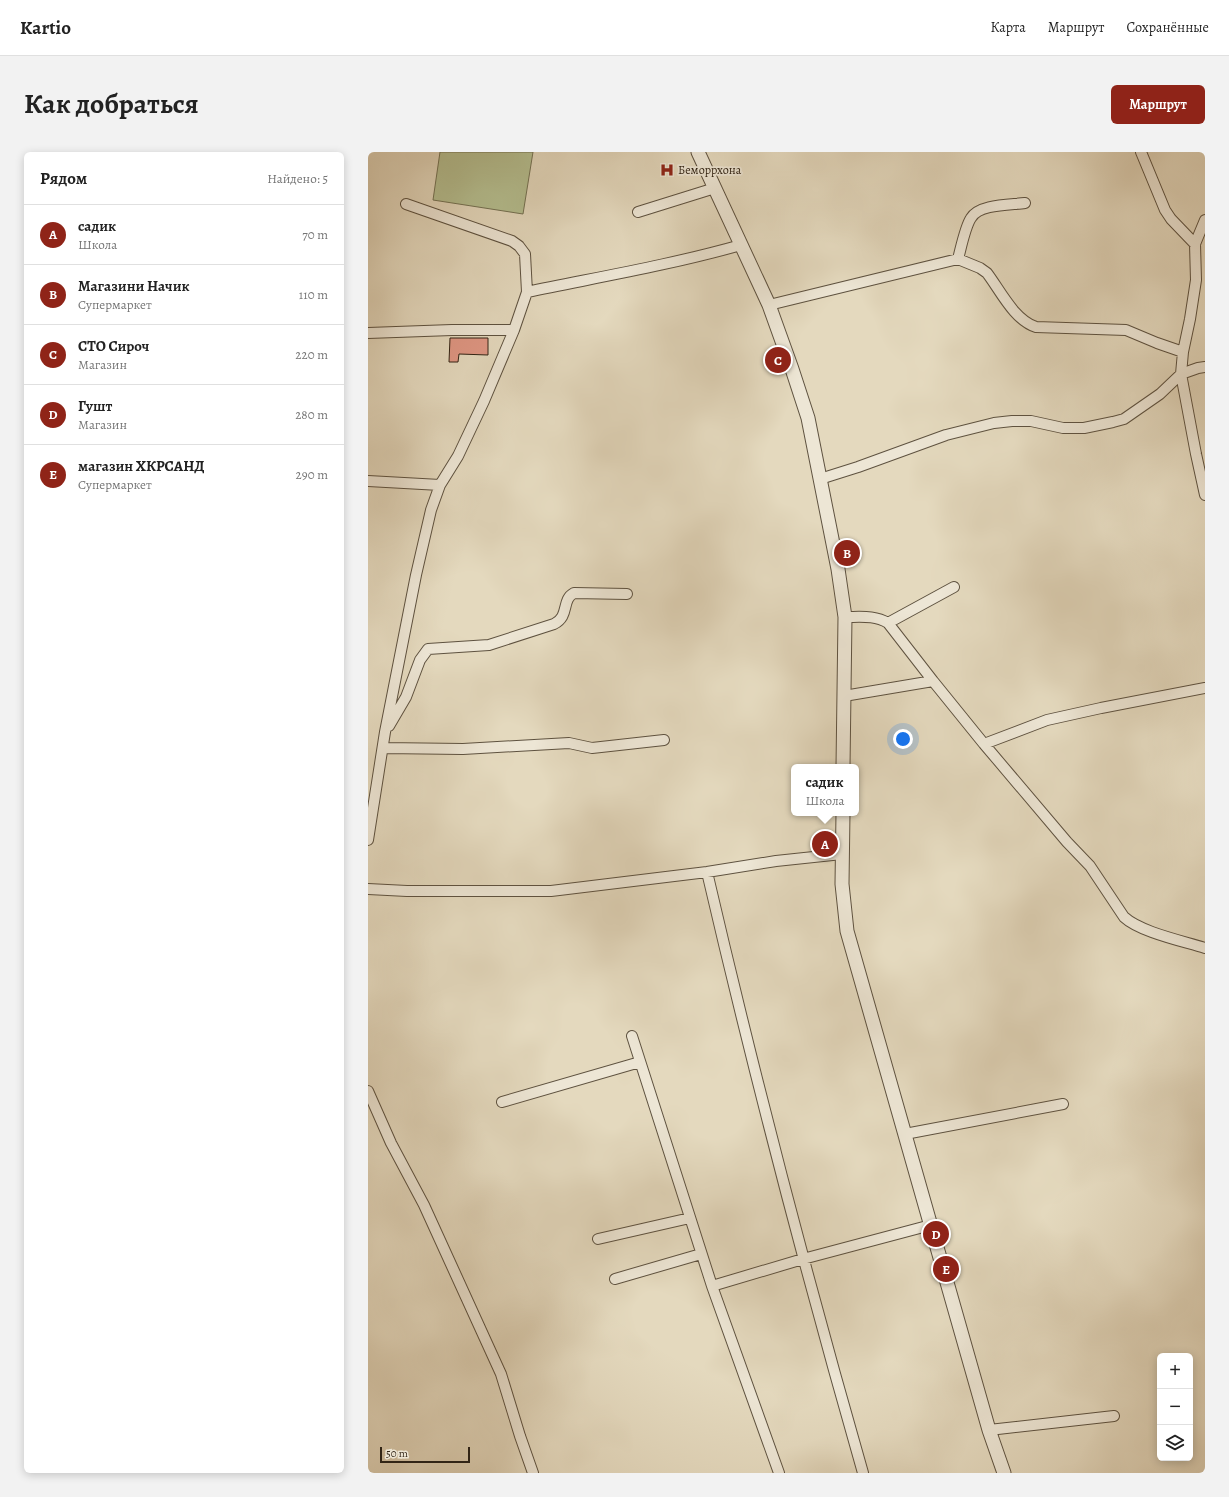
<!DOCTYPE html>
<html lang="ru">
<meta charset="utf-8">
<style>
body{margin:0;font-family:Alegreya,serif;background:#f2f2f2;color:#222}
.controls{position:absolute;right:12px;bottom:12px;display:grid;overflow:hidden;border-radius:6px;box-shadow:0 2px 10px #0003}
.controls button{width:36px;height:36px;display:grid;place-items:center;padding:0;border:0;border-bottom:1px solid #e0e0e0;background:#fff;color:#222;font:20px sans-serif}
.scale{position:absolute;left:12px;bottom:10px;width:90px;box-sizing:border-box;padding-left:4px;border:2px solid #322516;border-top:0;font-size:11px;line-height:14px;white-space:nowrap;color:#322516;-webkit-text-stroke:3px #ede6d5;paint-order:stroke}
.you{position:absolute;left:535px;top:587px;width:14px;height:14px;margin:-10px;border:3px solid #fff;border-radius:50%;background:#1a73e8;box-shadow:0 0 0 6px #1a73e833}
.badge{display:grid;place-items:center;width:26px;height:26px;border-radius:50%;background:#8f2418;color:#fff;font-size:13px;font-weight:700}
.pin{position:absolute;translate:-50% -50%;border:2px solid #fff;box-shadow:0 1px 4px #0006}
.popup{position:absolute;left:423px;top:612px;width:68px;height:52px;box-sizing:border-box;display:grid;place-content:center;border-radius:6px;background:#fff;filter:drop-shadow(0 1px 3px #0005);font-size:13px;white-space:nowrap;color:#767676}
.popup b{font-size:15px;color:#222}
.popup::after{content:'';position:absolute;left:50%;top:100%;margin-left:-8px;border:8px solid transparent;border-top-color:#fff}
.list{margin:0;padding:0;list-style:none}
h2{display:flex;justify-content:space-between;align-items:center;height:52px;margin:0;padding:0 16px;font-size:17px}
h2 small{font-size:13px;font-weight:400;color:#767676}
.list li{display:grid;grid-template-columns:26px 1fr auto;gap:12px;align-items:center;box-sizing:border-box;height:60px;padding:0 16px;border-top:1px solid #e0e0e0}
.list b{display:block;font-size:15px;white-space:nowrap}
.list p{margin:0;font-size:13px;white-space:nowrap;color:#767676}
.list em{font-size:13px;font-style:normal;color:#767676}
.icon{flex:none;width:22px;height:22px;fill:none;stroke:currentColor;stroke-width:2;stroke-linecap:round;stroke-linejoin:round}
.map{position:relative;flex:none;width:837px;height:1321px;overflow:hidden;border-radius:6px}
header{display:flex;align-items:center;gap:24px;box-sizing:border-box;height:56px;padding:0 20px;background:#fff;border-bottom:1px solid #e0e0e0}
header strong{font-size:19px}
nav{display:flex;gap:22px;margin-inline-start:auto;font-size:14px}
.intro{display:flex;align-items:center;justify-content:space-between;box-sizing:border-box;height:96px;padding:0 24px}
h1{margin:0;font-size:28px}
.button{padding:10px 18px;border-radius:6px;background:#8f2418;color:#fff;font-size:14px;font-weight:700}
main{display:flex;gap:24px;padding:0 24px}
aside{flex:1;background:#fff;border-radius:6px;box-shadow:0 2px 10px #0003}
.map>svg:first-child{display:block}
</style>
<header>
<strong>Kartio</strong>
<nav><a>Карта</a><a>Маршрут</a><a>Сохранённые</a></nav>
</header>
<div class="intro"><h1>Как добраться</h1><a class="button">Маршрут</a></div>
<main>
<aside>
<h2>Рядом<small>Найдено: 5</small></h2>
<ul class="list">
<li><span class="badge">A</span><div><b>садик</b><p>Школа</p></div><em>70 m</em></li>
<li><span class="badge">B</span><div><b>Магазини Начик</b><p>Супермаркет</p></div><em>110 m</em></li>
<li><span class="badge">C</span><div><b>СТО Сироч</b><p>Магазин</p></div><em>220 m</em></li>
<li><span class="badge">D</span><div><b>Гушт</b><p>Магазин</p></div><em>280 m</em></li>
<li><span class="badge">E</span><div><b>магазин ХКРСАНД</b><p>Супермаркет</p></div><em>290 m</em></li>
</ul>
</aside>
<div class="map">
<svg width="837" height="1321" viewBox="0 0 837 1321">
<rect width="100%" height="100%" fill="#e4d9be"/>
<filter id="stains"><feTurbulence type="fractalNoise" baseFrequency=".005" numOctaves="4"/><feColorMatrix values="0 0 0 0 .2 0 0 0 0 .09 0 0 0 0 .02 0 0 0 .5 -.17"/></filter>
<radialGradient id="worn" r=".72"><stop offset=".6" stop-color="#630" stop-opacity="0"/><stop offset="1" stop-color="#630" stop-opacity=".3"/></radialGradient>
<!-- green -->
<path fill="#b5bf91" stroke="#747254" d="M72,0H165L155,62L65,48Z"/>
<!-- building -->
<path fill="#df9784" stroke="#322516" d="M82,186H120V203L91,202L90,210H81Z"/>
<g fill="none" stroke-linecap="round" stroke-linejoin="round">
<defs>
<path id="minor" d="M773,0L797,58L803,67L827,92
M38,52L144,89L151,94L157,102L159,140
M270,60L347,36
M837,68L827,92L828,128L822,167L815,200L813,222L828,302L837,343
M590,107C593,96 597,75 603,66C611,52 642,53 657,51
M401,153L590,107L612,116L619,121C632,138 646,168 668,175L758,178L789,191L815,200
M0,181L84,178H146
M452,327L490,315L578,283L626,271L644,269H663L695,276H716L745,270L756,267L792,242L813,222L830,216L837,215
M0,329L72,333
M477,465C493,465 507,463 520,471L565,529
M520,471L586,435
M476,544L565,529L616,592L699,690L722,714L756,765C772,780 815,789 837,796
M21,574L38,545L52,508L60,497L121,493L186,472C202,464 193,448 206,441L259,442
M616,592L679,568L733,556L837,536
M15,596L95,597L201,591L224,596L296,588
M0,688L17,580L48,423L63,358L72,333L90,304L116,249L146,178L159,140C231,125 302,113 373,93
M339,720C386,922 438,1122 495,1321
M0,737L39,739H183L339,720L408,709L474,702
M264,884L344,1134L411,1321
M0,939L23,991L56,1053L133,1222L152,1284L165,1321
M134,950L272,910
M537,982L695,952
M230,1087L322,1066
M247,1127L333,1102
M344,1134L435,1107L563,1073
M621,1278L746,1264"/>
<path id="tertiary" d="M330,0L401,153L424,217L440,266L470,417L477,465L475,615
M475,661L474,732L479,779L621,1278L636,1321"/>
</defs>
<!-- minor casing -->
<use href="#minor" stroke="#5e5240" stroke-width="12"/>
<!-- tertiary casing -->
<use href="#tertiary" stroke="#5e5240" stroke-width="15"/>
<!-- minor -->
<use href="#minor" stroke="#ede6d5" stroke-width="10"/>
<!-- tertiary -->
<use href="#tertiary" stroke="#ede6d5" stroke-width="13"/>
</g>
<!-- icons -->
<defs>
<symbol id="hospital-bare" viewBox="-9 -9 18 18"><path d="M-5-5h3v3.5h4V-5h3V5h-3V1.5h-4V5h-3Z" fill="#8f2418" stroke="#ede6d5" stroke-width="2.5" paint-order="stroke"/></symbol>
</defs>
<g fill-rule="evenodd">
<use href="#hospital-bare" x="289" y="8" width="20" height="20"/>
</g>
<g text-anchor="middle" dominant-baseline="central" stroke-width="3.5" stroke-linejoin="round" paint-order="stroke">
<!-- poi labels -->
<g font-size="12" fill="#322516" stroke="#ede6d5" text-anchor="start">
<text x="310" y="18">Беморрхона</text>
</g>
</g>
<rect width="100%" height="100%" filter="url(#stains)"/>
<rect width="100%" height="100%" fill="url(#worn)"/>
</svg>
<div class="controls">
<button>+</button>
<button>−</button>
<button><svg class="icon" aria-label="layers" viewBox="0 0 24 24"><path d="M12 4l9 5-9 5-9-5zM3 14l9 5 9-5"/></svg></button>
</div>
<div class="scale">50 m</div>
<div class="you"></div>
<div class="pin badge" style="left:457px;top:692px">A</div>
<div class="popup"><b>садик</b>Школа</div>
<div class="pin badge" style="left:479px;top:401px">B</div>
<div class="pin badge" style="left:410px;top:208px">C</div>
<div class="pin badge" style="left:568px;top:1082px">D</div>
<div class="pin badge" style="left:578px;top:1117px">E</div>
</div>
</main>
